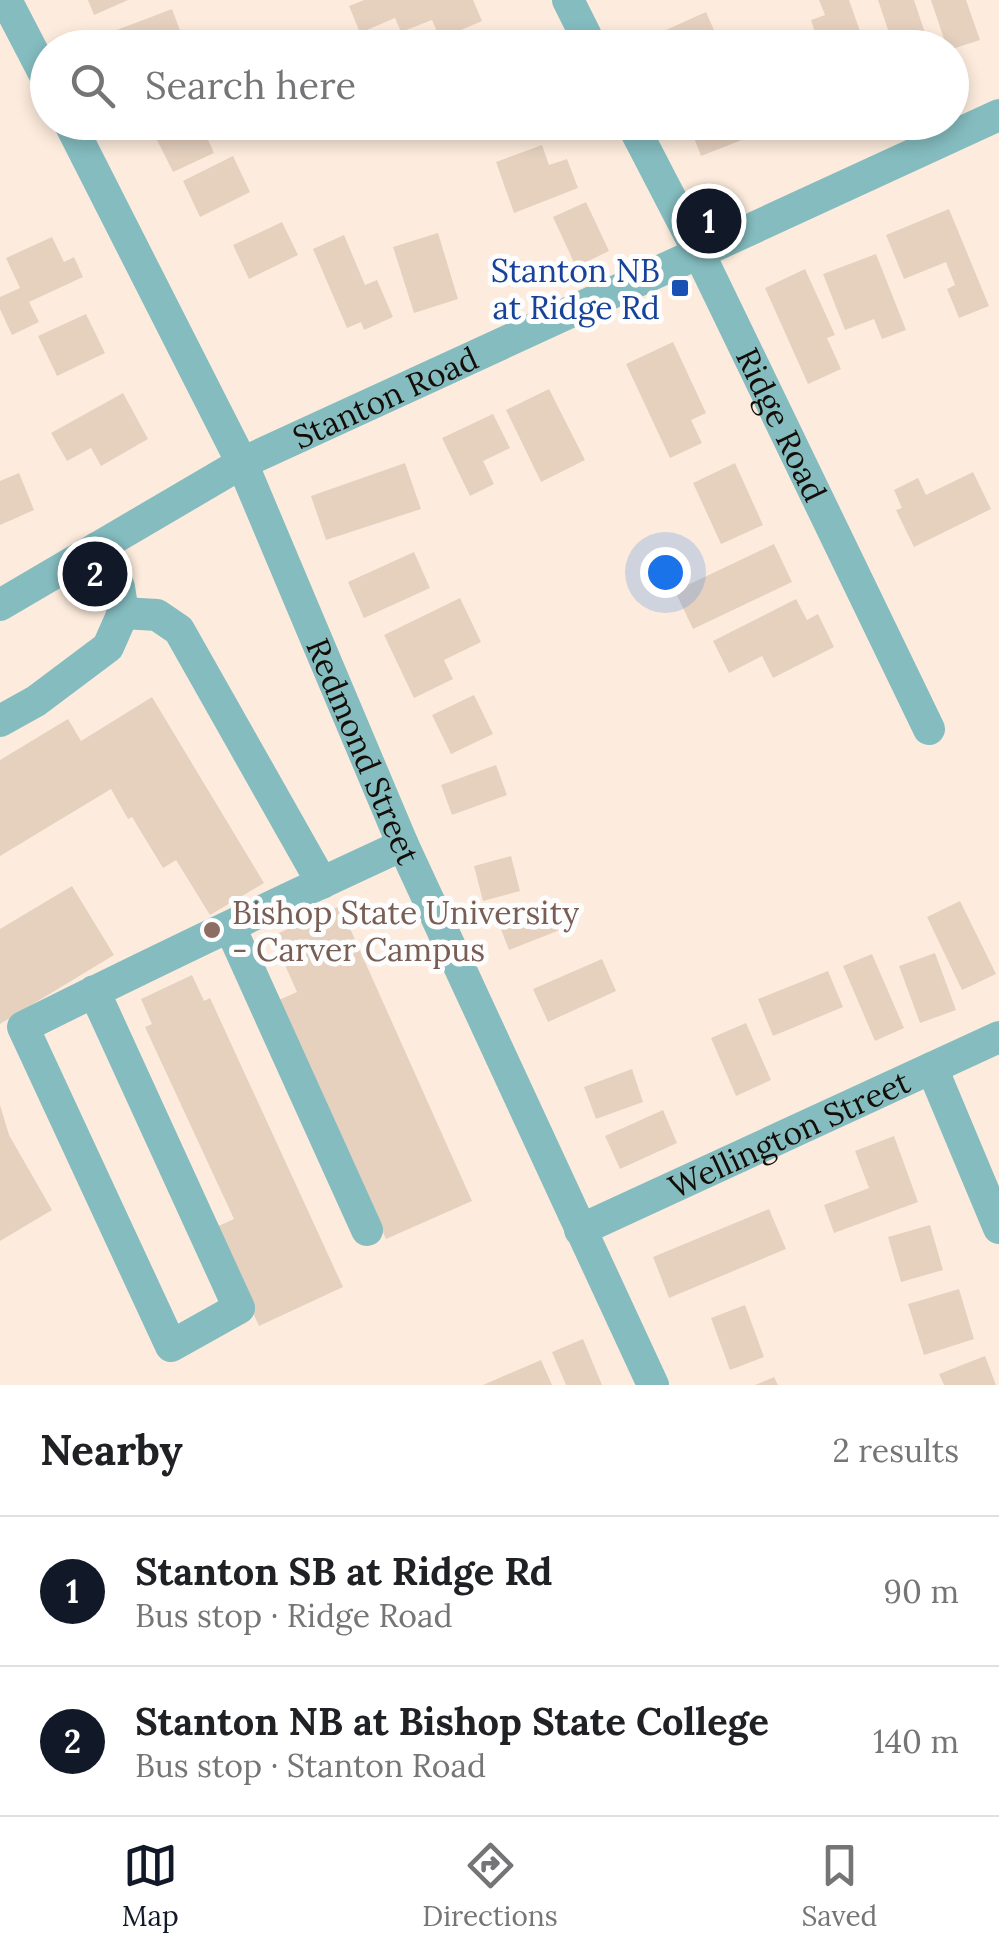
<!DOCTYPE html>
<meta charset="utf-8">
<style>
body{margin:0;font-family:Lora,serif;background:#f6f6f6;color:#202124}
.you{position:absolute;left:665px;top:572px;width:35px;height:35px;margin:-25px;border:8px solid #fff;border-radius:50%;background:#1a73e8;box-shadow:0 0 0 15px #1a73e833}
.badge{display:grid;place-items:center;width:65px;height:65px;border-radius:50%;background:#111827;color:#fff;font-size:32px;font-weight:700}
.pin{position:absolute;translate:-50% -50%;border:5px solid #fff;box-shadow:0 2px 10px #0006}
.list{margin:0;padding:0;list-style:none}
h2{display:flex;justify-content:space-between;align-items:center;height:130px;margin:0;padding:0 40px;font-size:42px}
h2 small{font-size:32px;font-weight:400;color:#757577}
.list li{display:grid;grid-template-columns:65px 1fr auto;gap:30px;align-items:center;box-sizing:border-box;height:150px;padding:0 40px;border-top:2px solid #e0e0e0}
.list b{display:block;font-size:38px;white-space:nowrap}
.list p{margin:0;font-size:32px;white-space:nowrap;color:#757577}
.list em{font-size:32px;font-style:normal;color:#757577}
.icon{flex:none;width:55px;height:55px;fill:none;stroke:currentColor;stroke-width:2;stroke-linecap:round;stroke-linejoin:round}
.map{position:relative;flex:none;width:999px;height:1385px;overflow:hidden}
.search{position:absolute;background:#fff;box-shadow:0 5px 15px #0003;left:30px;right:30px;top:30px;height:110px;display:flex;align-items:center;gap:25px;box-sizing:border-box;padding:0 35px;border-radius:55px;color:#757577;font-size:38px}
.sheet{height:430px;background:#fff}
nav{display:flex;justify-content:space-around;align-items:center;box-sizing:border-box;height:140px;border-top:2px solid #e0e0e0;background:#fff;font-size:28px;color:#757577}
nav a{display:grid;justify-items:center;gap:5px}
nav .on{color:#111827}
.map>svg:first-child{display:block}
</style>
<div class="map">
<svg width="999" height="1385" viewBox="0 0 999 1385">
<rect width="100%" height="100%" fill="#fdecdd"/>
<!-- building -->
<path fill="#e6d1bf" d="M88,0H128L94,15Z
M364,0H473L482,21L440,39L432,20L401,32L395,18L360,33L349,6Z
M819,0H849L866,48H820L811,20L825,15Z
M878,0H914L930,48H887L883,35L889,33Z
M931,0H966L980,40L952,49V48H947Z
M172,9L184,41L168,48H105L101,36Z
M706,12L722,48H663L657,34Z
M194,122H200L214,153L173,172L157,140Z
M688,122H785V123L701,156Z
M542,145L549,165L567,159L578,188L514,213L496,162Z
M233,156L250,192L200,217L183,181Z
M586,202L609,251L576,267L553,217Z
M949,209L989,306L959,318L947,289L955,285L946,262L904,279L886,235Z
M282,222L298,255L249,279L233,245Z
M438,233L458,299L414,313L393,247Z
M344,235L365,285L377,280L393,317L364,330L361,322L347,328L313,249Z
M52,237L64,262L74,257L83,277L29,302L39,322L12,335L0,309V297L20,288L6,258Z
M876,254L906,330L882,339L874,319L845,330L823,274Z
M805,269L835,335L827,338L841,369L808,384L765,288Z
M86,314L105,353L57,376L38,336Z
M673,342L706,413L691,420L702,443L670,458L626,364Z
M549,389L585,460L541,482L506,410Z
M123,393L148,439L101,466L91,448L67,461L51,433Z
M493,414L510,448L483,461L494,484L470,496L442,438Z
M405,463L421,509L326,540L311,496Z
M735,463L763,525L721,544L693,483Z
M973,472L991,509L914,547L896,510L902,508L894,490L918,478L926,495Z
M19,473L34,510L0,525V481Z
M774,544L792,582L693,629L675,591Z
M414,552L430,588L364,618L348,582Z
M460,598L481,642L444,660L453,679L414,698L384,635Z
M796,599L807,620L818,614L834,647L773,678L762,656L729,673L713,641Z
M474,695L493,734L451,754L432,715Z
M152,697L264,883L210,915L176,860L163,868L132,817L128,819L111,789L0,856V760L68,719L81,741Z
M496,765L507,795L452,815L441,785Z
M511,856L520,891L483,901L474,866Z
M72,886L114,955L0,1024V929Z
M960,901L996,974L962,990L927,917Z
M535,904L541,918L553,914L560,930L509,950L497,919Z
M340,906L472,1201L386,1239L279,1000L297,992L272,936Z
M935,953L956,1010L920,1023L899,966Z
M872,954L904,1028L875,1041L843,966Z
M602,959L616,991L548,1022L533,989Z
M828,971L843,1007L773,1036L758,999Z
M192,975L204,1001L210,998L343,1287L259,1326L214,1228L234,1219L145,1027L152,1024L141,999Z
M746,1023L771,1080L736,1096L711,1038Z
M632,1069L643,1102L596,1119L584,1087Z
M0,1105L9,1135L52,1210L0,1241Z
M663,1110L677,1143L620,1169L605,1136Z
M894,1136L918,1202L834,1233L824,1205L869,1188L855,1151Z
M769,1209L786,1249L669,1298L653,1257Z
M930,1225L943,1270L901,1282L888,1237Z
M959,1289L974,1339L924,1355L908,1304Z
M745,1305L764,1357L730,1370L711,1318Z
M583,1339L602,1385H566L552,1352Z
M985,1356L996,1385H944L939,1374Z
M541,1360L552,1385H483Z
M774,1377L778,1385H755Z"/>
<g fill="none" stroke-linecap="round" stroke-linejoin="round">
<!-- minor -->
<g stroke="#84bcbf" stroke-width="32">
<path d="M6,0L48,81"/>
<path d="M568,0L592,48"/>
<path id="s1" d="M69,122L242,463L403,845L653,1385"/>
<path id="s2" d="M631,122L699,253L929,729"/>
<path id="s3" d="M0,605L242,463L999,115"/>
<path d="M123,613L157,615L179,630L322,883"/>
<path d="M0,721L36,701L108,647L123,613L119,587L97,548"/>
<path d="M230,927L367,1230"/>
<path d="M94,991L239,1308L171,1346L23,1027C149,964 275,904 403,845"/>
<path d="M932,1068L999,1228"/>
<path id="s4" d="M580,1230L999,1037"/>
</g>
</g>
<!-- markers -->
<rect fill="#1a4fb4" stroke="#fdfdfd" stroke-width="4" x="670" y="278" width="20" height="20" rx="5"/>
<circle fill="#8d6e63" stroke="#fdfdfd" stroke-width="4" cx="212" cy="930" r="10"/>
<g text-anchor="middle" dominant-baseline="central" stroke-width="10" stroke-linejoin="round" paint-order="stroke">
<!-- transit labels -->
<g font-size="32" fill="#164399" stroke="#fdfdfd" text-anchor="end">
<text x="660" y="270">Stanton NB<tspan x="660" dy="37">at Ridge Rd</tspan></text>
</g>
<!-- street labels -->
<g font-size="32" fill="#150e08" stroke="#fdfdfd">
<text stroke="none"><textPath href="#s3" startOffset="438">Stanton Road</textPath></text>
<text stroke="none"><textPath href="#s2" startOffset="338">Ridge Road</textPath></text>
<text stroke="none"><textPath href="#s1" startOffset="695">Redmond Street</textPath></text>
<text stroke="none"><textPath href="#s4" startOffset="230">Wellington Street</textPath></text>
</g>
<!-- education labels -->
<g font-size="32" fill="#785e54" stroke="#fdfdfd" text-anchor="start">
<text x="232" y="912">Bishop State University<tspan x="232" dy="37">- Carver Campus</tspan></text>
</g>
</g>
</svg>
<div class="you"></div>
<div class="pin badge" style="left:709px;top:221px">1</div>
<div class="pin badge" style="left:95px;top:574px">2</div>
<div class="search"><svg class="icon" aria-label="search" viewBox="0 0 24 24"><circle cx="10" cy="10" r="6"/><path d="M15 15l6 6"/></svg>Search here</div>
</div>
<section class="sheet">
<h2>Nearby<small>2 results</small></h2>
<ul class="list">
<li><span class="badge">1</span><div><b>Stanton SB at Ridge Rd</b><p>Bus stop · Ridge Road</p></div><em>90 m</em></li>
<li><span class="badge">2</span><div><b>Stanton NB at Bishop State College</b><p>Bus stop · Stanton Road</p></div><em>140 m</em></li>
</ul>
</section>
<nav>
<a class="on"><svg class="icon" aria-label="map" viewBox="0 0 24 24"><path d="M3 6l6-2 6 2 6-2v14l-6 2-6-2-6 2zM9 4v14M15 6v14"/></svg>Map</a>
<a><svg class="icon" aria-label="directions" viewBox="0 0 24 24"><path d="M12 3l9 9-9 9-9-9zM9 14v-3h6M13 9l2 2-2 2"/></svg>Directions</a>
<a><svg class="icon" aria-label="saved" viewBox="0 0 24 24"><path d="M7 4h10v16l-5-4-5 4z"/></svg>Saved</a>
</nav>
